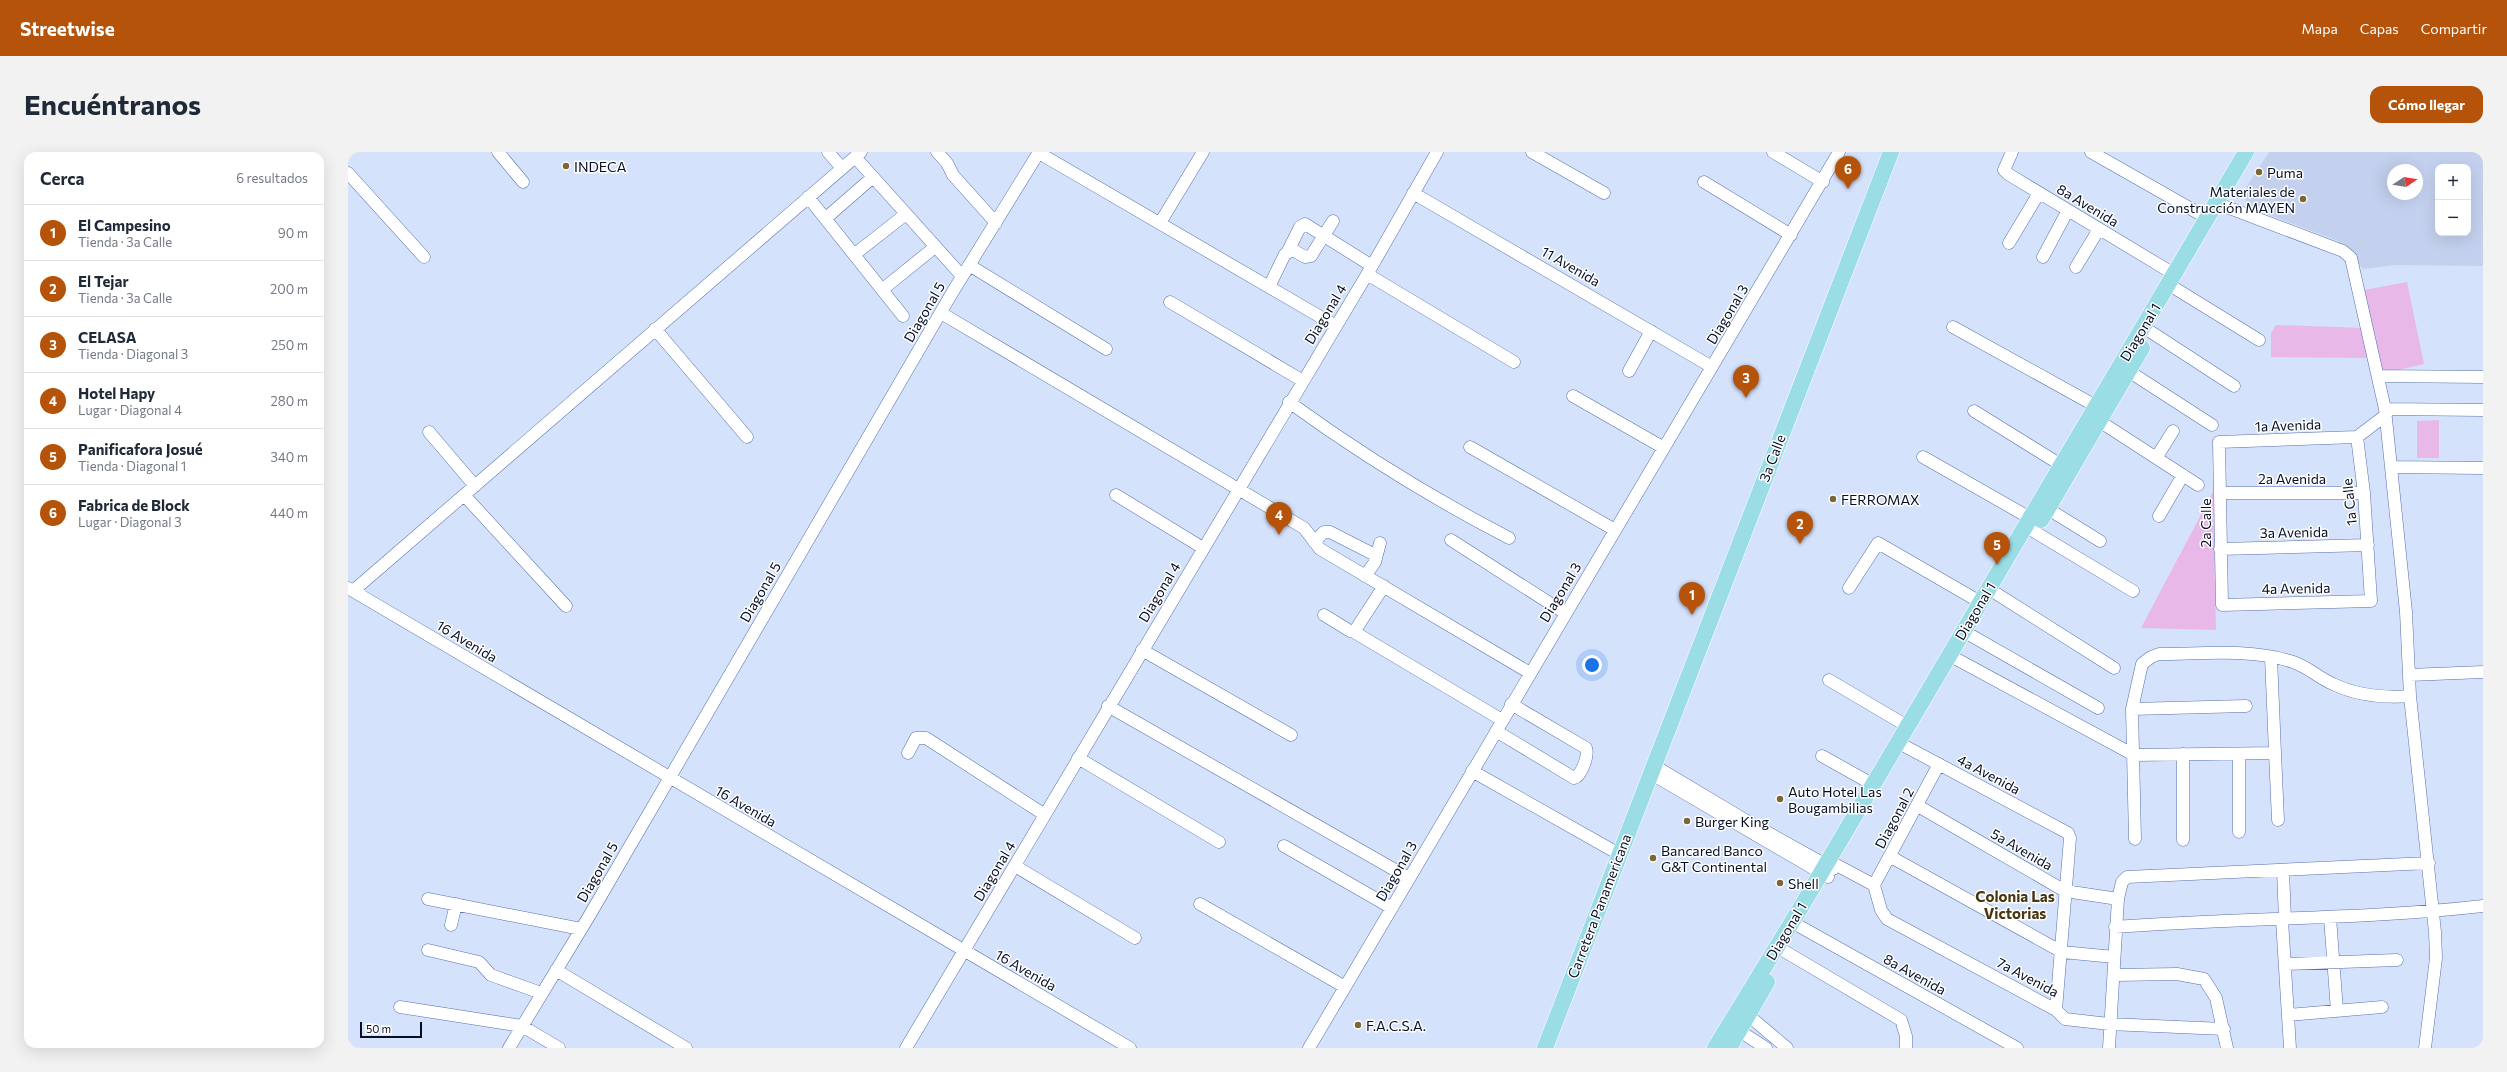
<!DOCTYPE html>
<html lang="es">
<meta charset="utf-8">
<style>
body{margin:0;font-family:Commissioner,sans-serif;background:#f2f2f3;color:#1f2937}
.controls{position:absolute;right:12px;top:12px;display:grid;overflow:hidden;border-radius:8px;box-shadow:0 4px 16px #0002}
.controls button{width:36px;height:36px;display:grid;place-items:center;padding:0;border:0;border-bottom:1px solid #e0e1e3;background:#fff;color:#1f2937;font:20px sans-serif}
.compass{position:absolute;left:2039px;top:12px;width:36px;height:36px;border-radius:50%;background:#fff;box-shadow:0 4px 16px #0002;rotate:78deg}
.scale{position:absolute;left:12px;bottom:10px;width:62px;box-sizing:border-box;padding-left:4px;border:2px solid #060e24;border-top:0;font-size:11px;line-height:14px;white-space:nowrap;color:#060e24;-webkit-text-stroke:3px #fff;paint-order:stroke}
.you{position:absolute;left:1244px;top:513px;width:14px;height:14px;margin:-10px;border:3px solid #fff;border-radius:50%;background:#1a73e8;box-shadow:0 0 0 6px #1a73e833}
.badge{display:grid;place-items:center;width:26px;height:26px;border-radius:50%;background:#b45309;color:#fff;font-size:13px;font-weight:700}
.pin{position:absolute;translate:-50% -33px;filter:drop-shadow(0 1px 2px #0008)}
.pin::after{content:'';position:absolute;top:21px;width:14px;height:12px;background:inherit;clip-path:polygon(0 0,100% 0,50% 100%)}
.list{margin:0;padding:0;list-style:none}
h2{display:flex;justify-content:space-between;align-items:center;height:52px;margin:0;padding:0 16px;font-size:17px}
h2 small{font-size:13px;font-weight:400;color:#747a83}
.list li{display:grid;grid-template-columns:26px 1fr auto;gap:12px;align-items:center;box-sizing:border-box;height:56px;padding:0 16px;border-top:1px solid #e0e1e3}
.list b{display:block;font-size:15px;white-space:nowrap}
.list p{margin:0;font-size:13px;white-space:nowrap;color:#747a83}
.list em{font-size:13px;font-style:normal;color:#747a83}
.map{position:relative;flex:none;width:2135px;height:896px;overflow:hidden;border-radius:12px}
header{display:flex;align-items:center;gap:24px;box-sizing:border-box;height:56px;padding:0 20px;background:#b45309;color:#fff}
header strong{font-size:19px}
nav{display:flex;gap:22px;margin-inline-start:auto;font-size:14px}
.intro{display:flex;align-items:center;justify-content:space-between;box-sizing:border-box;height:96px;padding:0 24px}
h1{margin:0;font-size:28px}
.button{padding:10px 18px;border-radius:12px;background:#b45309;color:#fff;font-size:14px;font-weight:700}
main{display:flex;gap:24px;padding:0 24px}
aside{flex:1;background:#fff;border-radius:12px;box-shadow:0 4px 16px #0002}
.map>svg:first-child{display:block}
</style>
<header>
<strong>Streetwise</strong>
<nav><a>Mapa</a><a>Capas</a><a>Compartir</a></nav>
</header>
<div class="intro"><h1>Encuéntranos</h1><a class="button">Cómo llegar</a></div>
<main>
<aside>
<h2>Cerca<small>6 resultados</small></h2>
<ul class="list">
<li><span class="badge">1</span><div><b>El Campesino</b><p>Tienda · 3a Calle</p></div><em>90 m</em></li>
<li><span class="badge">2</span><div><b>El Tejar</b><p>Tienda · 3a Calle</p></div><em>200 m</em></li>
<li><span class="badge">3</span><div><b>CELASA</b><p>Tienda · Diagonal 3</p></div><em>250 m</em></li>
<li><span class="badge">4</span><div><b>Hotel Hapy</b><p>Lugar · Diagonal 4</p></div><em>280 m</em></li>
<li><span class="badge">5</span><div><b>Panificafora Josué</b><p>Tienda · Diagonal 1</p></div><em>340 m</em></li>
<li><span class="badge">6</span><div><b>Fabrica de Block</b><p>Lugar · Diagonal 3</p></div><em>440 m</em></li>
</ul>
</aside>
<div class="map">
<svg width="2135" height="896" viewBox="0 0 2135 896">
<rect width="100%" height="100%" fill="#d5e2fc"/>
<!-- built -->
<path fill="#c3d1ee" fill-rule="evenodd" d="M1921,0H2135V114L2047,113L2015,117L1990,89L1900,55L1895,40ZM2090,15H2120V81H2090ZM2045,18H2069V42H2045Z"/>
<!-- green -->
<path fill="#e8b8e9" d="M2059,130L2076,212L2032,222L2011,139Z
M1928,173L2016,176L2022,206L1923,205V181Z
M2091,268V306H2069V269Z
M1865,340L1868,478L1793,476Z"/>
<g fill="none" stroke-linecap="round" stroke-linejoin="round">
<defs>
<path id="minor" d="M150,0L175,30
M480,0L494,16
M589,0L599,11L605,23L648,71
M1184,0L1256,41
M1425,0L1475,30
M1664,0L1656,18L1660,22L1826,122
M1743,0L1859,66
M691,1L988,174
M507,5L614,124
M0,21L76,105
M1356,30L1443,83
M1065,41L1364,215
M460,45L555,164
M1868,51L1995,99L2003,106L2037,257L2058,460L2062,544L2087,780L2088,806L2077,896
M478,66L525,25
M812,71L855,0
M1661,91L1691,41
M940,99L952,75L957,72L1024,114
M507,102L558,62
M1695,105L1720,58
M621,113L758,197
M1728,115L1751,77
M1019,122L1166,210
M1820,132L1911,188
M921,135L937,102L945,98L957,105L963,104L985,69
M535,137L587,95
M822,150L955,229
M593,161L956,376L972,397L1182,521
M1605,175L1755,258
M307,177L399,285
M1803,180L1886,234
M1281,219L1303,179
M1782,220L1864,273
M2032,224L2135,225
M1225,244L1316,296
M941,250C1011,301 1084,346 1161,386
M2037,257L2135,258
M1626,259L1713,313
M1745,265L1850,333
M81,280L127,334
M2009,285L1871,290L1874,453L2023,449L2016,341L2009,285L2038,263
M1122,295L1267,378
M1575,305L1682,366
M1808,306L1825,279
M2043,315L2135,316
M1872,341H2016
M116,343L218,454
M768,343L855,396
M1700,357L1752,389
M1811,364L1835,323
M1677,374L1785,439
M1103,388L1217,461
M966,390L976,380H982L1027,403
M1872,397L2020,393
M1017,424L1027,410L1032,391
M0,436L782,896
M1501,436L1530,391L1632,450
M5,439L513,0
M1649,442L1766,516
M976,463L1002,479L1006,480L1036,434
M1006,480L1154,568
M1624,484L1750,556
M794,498L943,583
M1601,503L1786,603L1927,601L1923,505
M2061,523L2135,520
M1481,528L1559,574
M760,554L1061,726
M1784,557L1898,554
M1148,579L1226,626C1233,625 1241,603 1238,596L1163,552
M1549,590L1720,681L1722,686L1708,858
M560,601L568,586H578L697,663
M1927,601L1930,668
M1474,604L1524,632
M730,606L871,690
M1305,613L1397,668L1485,717
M1124,619L1271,702
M1302,621L1480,725
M1570,654L1717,739L1770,747
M1891,680V602
M1787,687L1784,557L1794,512L1803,505L1811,502C1853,502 1903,496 1945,510C1960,515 1971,526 1985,532C2008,543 2036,546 2062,544
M1835,688V602
M936,694L1044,756
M1543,705L1714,800L1766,805
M1479,708L1526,733
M667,714L787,786
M1935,718L1937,768
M1526,733L1533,758L1539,767L1708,858L1717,867L1761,872L1876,877
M1526,733L1591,612
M80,747L233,777
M852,752L997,835
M1982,765L1989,859
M1934,768L1942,896
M103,773L108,752
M1451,774L1669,896
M1767,775C1890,765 2013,768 2135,754
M80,798L131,810L143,823L193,841
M1436,799L1553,868L1558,884V896
M1937,812L2049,808
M208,818L338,896
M1766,823L1829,822L1856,827L1868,846L1879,896
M52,855L174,874L211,896
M1394,858L1439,896
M1940,863L2034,855
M1384,874L1418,896
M161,896L240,766L604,141L691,0
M558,896L1024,114L1089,0
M961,896L1491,0
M1761,896L1770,747L1774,730L1779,725L2081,711"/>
<path id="major" d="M1693,368L1794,196
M1197,896L1543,0
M1367,896L1450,760L1898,0
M1381,896L1419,830"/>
</defs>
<!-- minor casing -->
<use href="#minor" stroke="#5771ac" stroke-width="13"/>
<!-- major casing -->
<use href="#major" stroke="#fff" stroke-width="17"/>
<!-- minor -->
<use href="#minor" stroke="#fff" stroke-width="12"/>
<!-- major -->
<use href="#major" stroke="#9bdde5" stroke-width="16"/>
</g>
<!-- markers -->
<g fill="#7c6636" stroke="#fff" stroke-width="1.5">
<circle cx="218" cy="14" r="4"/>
<circle cx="1911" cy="20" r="4"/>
<circle cx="1955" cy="47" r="4"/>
<circle cx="1485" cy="347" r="4"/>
<circle cx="1432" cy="647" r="4"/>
<circle cx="1339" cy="669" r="4"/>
<circle cx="1305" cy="706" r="4"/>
<circle cx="1432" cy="731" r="4"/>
<circle cx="1010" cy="873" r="4"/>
</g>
<g text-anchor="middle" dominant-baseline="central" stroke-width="3" stroke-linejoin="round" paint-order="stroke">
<!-- poi labels -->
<g font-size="14" fill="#060e24" stroke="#fff" text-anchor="start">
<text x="226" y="14">INDECA</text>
<text x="1919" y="20">Puma</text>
<text x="1947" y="39" text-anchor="end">Materiales de<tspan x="1947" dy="16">Construcción MAYEN</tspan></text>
<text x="1493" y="347">FERROMAX</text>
<text x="1440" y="639">Auto Hotel Las<tspan x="1440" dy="16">Bougambilias</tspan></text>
<text x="1347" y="669">Burger King</text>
<text x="1313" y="698">Bancared Banco<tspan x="1313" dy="16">G&amp;T Continental</tspan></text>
<text x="1440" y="731">Shell</text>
<text x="1018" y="873">F.A.C.S.A.</text>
</g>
<!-- street labels -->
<g font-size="14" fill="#060e24" stroke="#fff">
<text transform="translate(1740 53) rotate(31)">8a Avenida</text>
<text transform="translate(1223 114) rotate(30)">11 Avenida</text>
<text transform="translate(576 160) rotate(-60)">Diagonal 5</text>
<text transform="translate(977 162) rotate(-59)">Diagonal 4</text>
<text transform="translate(1379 162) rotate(-59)">Diagonal 3</text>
<text transform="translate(1792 180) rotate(-59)">Diagonal 1</text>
<text transform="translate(1940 273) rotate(-2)">1a Avenida</text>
<text transform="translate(1424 306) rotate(-69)">3a Calle</text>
<text x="1944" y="326">2a Avenida</text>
<text transform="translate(2001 350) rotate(-96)">1a Calle</text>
<text transform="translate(1857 371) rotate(-90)">2a Calle</text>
<text transform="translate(1946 380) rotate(-1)">3a Avenida</text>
<text transform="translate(1948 436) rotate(-1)">4a Avenida</text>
<text transform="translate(412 440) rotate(-60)">Diagonal 5</text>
<text transform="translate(811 440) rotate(-59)">Diagonal 4</text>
<text transform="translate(1212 440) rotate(-59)">Diagonal 3</text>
<text transform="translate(1627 459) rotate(-59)">Diagonal 1</text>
<text transform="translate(119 489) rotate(31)">16 Avenida</text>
<text transform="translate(1641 622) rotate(28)">4a Avenida</text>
<text transform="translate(398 654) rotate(30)">16 Avenida</text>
<text transform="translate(1546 666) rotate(-62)">Diagonal 2</text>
<text transform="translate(1674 697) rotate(30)">5a Avenida</text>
<text transform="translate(646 719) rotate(-59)">Diagonal 4</text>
<text transform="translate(1048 719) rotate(-60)">Diagonal 3</text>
<text transform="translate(249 720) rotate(-60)">Diagonal 5</text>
<text transform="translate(1251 754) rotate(-69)">Carretera Panamericana</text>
<text transform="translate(1438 779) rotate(-59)">Diagonal 1</text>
<text transform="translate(678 818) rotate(30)">16 Avenida</text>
<text transform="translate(1567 822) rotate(29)">8a Avenida</text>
<text transform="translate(1680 825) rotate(28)">7a Avenida</text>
</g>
<!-- neighbourhood labels -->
<g font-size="15" font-weight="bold" fill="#47360e" stroke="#fff">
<text x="1667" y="744">Colonia Las<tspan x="1667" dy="17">Victorias</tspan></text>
</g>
</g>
</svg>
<div class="controls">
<button>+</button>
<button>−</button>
</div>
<svg class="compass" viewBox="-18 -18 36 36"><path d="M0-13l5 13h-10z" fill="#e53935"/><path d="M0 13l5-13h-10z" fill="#747a83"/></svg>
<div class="scale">50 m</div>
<div class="you"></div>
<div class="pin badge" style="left:1344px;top:463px">1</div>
<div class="pin badge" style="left:1452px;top:392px">2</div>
<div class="pin badge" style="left:1398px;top:246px">3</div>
<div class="pin badge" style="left:931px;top:383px">4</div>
<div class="pin badge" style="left:1649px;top:413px">5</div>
<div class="pin badge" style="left:1500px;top:37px">6</div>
</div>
</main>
